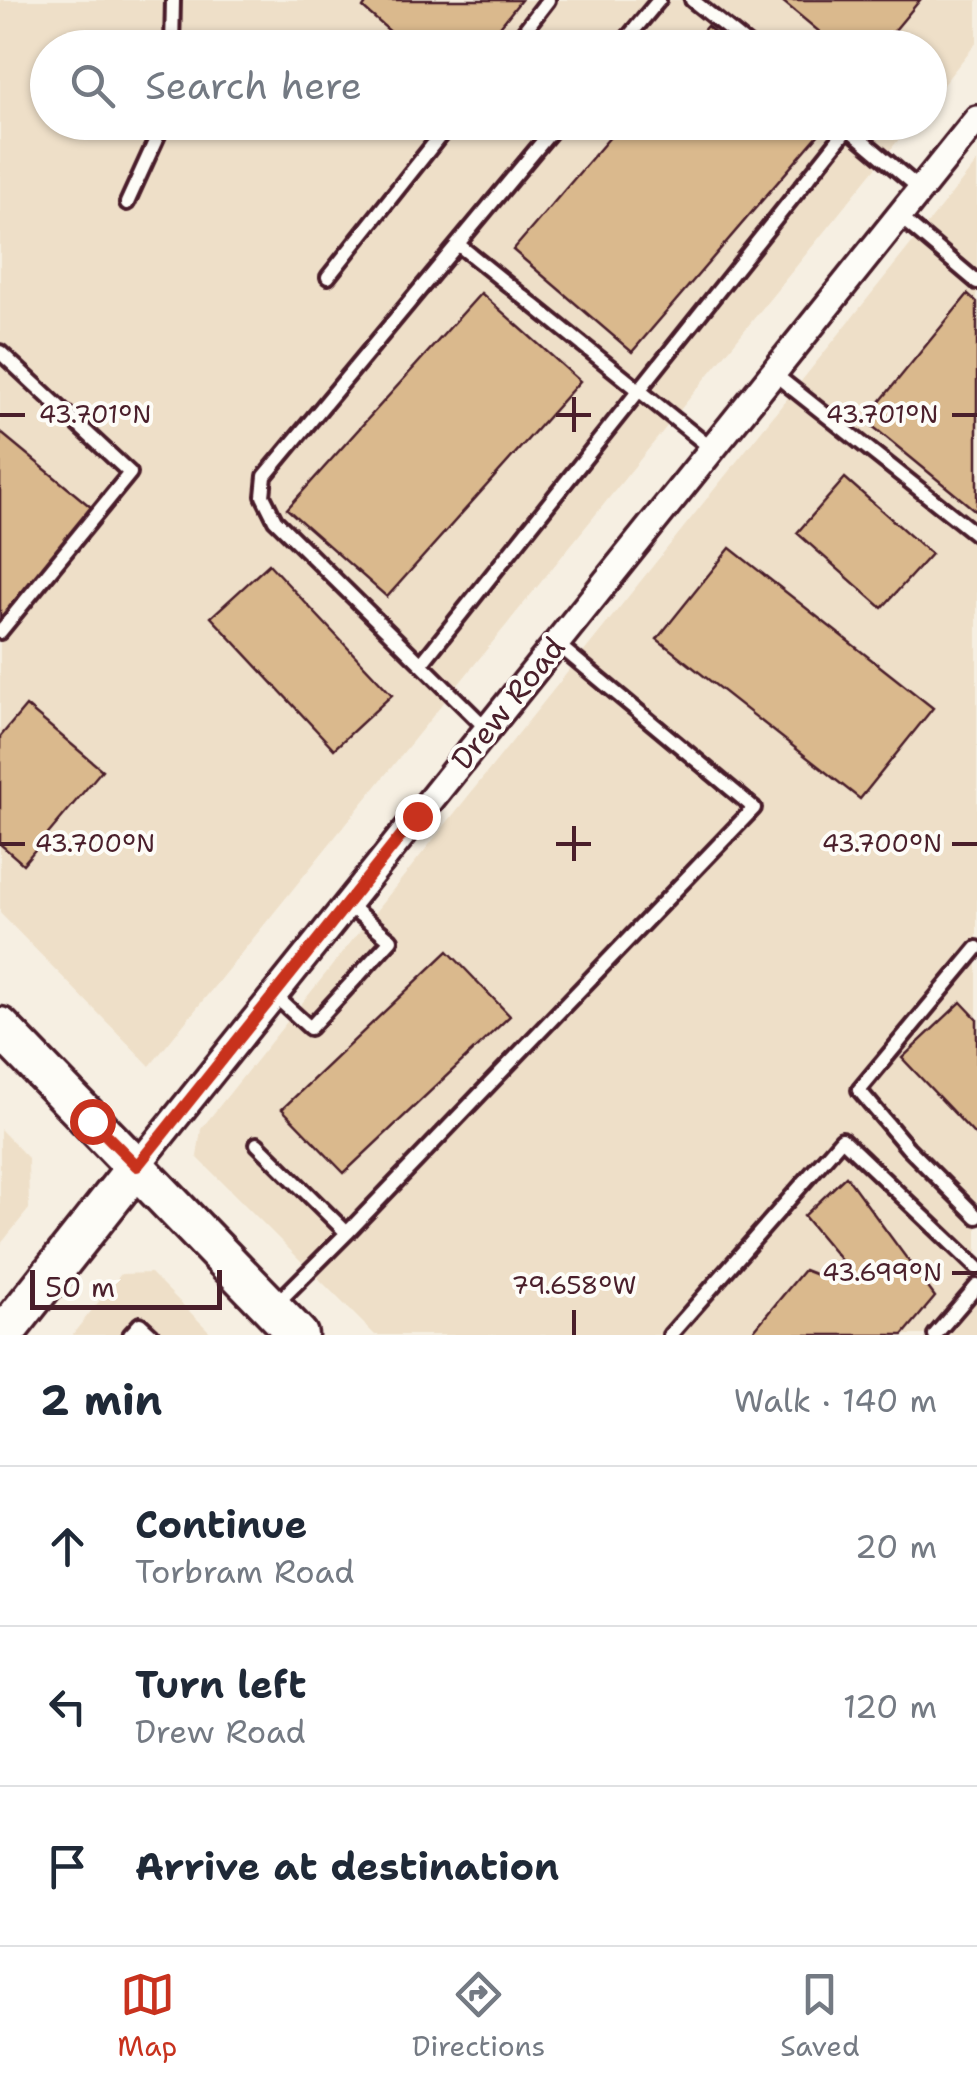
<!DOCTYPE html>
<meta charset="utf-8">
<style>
body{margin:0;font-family:"Shantell Sans",sans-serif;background:#f2f2f3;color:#1f2937}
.scale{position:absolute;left:30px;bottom:25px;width:192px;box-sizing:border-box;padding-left:10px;border:5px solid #4a1f2b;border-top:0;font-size:28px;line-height:35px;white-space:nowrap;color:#4a1f2b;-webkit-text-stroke:8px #fdfcf7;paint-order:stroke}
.stop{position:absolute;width:30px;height:30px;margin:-22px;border:8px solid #c8321e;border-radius:50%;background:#fff}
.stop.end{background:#c8321e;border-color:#fff;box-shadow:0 2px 10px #0008}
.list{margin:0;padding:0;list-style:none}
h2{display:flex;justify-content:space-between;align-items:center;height:130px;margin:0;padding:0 40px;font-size:42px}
h2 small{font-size:32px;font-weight:400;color:#747a83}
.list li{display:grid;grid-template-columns:65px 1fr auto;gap:30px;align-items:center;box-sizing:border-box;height:160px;padding:0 40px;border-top:2px solid #e0e1e3}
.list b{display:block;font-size:38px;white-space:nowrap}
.list p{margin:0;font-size:32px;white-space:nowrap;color:#747a83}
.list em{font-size:32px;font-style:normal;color:#747a83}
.icon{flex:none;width:55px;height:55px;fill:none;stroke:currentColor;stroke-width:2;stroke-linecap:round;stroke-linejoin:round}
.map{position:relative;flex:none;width:977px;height:1335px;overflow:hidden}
.search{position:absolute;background:#fff;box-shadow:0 2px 8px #0004;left:30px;right:30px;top:30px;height:110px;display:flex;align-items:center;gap:25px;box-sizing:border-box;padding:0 35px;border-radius:55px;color:#747a83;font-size:38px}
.sheet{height:610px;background:#fff}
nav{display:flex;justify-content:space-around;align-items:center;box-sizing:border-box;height:140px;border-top:2px solid #e0e1e3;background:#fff;font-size:28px;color:#747a83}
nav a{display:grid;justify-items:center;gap:5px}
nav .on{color:#c8321e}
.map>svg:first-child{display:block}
</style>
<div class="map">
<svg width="977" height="1335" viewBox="0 0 977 1335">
<rect width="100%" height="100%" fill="#f6efe2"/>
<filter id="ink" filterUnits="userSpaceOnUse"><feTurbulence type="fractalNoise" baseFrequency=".01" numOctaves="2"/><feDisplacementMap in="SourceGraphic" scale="20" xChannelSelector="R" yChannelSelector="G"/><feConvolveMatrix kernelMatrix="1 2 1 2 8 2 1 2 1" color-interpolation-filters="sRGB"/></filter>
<g filter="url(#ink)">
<!-- built -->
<path fill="#eedfc8" d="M0,0H977V42L930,101V48H48V122L912,123L150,1066L0,913Z
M977,162V1335H375L197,1157L201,1129Z
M0,1129L28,1158L29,1209L0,1245Z
M151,1273L213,1335H72L121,1274Z"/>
<!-- building -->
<path fill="#dab98d" stroke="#4a1f2b" stroke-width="2.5" d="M368,0H521L483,48H409L363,8Z
M781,0H920L880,48H839Z
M707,26L732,48H688Z
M623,122H820L825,127L632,352L513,250Z
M481,293L580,381L387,597L287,509Z
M968,294L977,302V512L865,420Z
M0,432L92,508L0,618Z
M845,478L931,554L882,608L797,533Z
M730,548L933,708L860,799L657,639Z
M269,564L392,695L334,749L211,617Z
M26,706L102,770L23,864L0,844V737Z
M448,951L510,1016L344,1173L282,1109Z
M961,1002L977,1019V1137L902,1058Z
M846,1176L935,1297L903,1335H750L804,1270L830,1280L844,1264L804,1216Z"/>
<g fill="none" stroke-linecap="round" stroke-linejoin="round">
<defs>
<path id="lane" d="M692,0L752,48
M172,48L173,0
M511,48L548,0
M619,48L659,0
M843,124L920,189
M127,203L164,122
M899,216L977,282
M460,246L712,449
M328,277L451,122
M0,352L130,473L0,632
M773,373L977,535
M421,664L848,128
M487,729L275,520L263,496L265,476L559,122
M977,948L859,1090L908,1148L977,1217
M274,995L310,1028L391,940L347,904
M257,1144L347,1233L274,1306
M347,1233L754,808L556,643
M130,1335L140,1324L152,1335
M670,1335L842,1139L977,1268
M935,1335L977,1286"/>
<path id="street" d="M137,1166L977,119"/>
<path id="secondary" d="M0,1027L298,1335
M3,1335L137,1166"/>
</defs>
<!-- lane casing -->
<use href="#lane" stroke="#4a1f2b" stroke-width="20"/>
<!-- street casing -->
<use href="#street" stroke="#4a1f2b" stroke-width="32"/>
<!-- secondary casing -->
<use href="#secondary" stroke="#4a1f2b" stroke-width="45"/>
<!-- lane -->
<use href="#lane" stroke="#fdfcf7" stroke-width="12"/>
<!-- street -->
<use href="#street" stroke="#fdfcf7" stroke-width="25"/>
<!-- secondary -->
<use href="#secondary" stroke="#fdfcf7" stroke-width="38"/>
</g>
</g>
<g fill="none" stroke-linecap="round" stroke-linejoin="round" filter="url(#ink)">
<!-- route -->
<path stroke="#c8321e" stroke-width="12" d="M92,1121L137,1166L417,816"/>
</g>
<!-- ticks -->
<path fill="none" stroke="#4a1f2b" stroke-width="4" d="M574,397V432M0,415H25M556,415H591M952,415H977M574,826V861M0,844H25M556,844H591M952,844H977M952,1273H977M574,1310V1335"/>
<g text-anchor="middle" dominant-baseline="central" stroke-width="8" stroke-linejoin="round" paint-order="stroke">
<!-- street labels -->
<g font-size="30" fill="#4a1f2b" stroke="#fdfcf7">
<text transform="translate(508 703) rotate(-51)">Drew Road</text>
</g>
</g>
<g font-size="25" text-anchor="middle" fill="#4a1f2b" stroke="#fdfcf7" stroke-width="8" stroke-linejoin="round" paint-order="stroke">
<text x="95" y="423">43.701°N</text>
<text x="882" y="423">43.701°N</text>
<text x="95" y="852">43.700°N</text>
<text x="882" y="852">43.700°N</text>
<text x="882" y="1281">43.699°N</text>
<text x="574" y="1294">79.658°W</text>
</g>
</svg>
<div class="scale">50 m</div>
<div class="stop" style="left:92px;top:1121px"></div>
<div class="stop end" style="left:417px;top:816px"></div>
<div class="search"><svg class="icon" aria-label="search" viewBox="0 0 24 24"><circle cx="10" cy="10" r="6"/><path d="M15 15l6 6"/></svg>Search here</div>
</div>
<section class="sheet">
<h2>2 min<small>Walk · 140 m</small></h2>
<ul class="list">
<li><svg class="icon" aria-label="ahead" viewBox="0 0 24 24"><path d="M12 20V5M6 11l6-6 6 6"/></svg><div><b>Continue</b><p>Torbram Road</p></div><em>20 m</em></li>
<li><svg class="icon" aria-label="left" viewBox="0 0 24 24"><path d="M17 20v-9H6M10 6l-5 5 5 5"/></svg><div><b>Turn left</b><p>Drew Road</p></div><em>120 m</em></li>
<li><svg class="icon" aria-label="arrive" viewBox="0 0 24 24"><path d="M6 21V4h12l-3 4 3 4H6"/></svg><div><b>Arrive at destination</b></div></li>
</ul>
</section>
<nav>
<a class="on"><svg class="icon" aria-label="map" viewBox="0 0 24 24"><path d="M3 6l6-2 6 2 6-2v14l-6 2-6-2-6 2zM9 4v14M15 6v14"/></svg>Map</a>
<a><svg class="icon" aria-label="directions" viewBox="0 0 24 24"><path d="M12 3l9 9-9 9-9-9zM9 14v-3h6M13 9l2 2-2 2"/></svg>Directions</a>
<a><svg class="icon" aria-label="saved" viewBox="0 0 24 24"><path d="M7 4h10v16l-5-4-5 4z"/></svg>Saved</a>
</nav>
